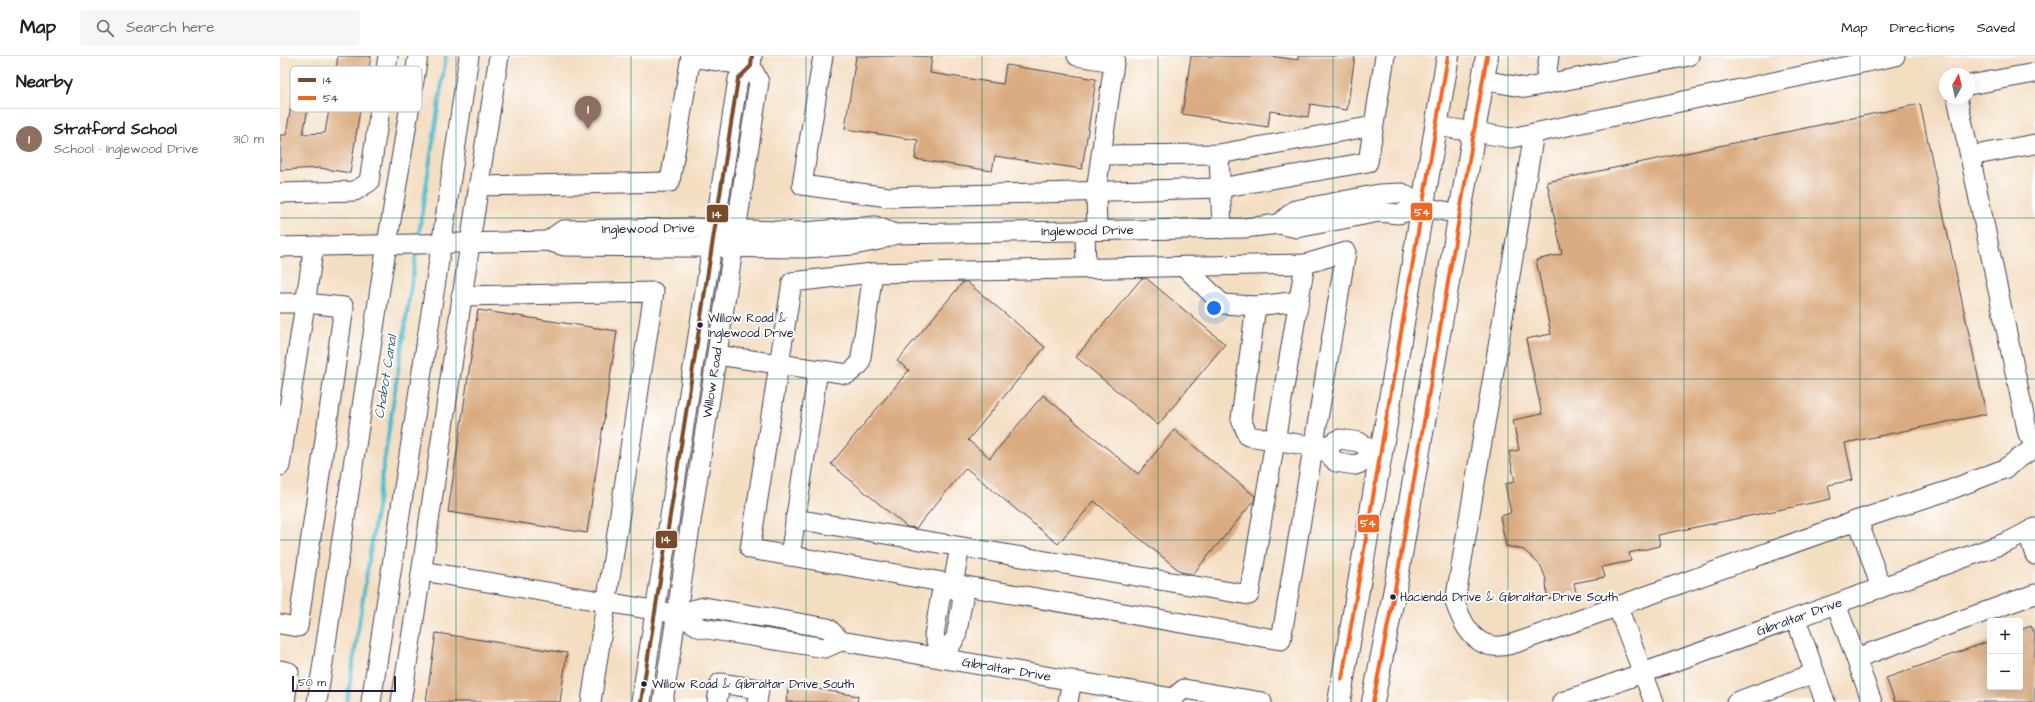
<!DOCTYPE html>
<meta charset="utf-8">
<style>
body{margin:0;font-family:"Architects Daughter",sans-serif;background:#f6f6f6;color:#202124}
.controls{position:absolute;right:12px;bottom:12px;display:grid;overflow:hidden;border-radius:4px;box-shadow:0 4px 16px #0002}
.controls button{width:36px;height:36px;display:grid;place-items:center;padding:0;border:0;border-bottom:1px solid #e0e0e0;background:#fff;color:#202124;font:20px sans-serif}
.compass{position:absolute;left:1659px;top:12px;width:36px;height:36px;border-radius:50%;background:#fff;box-shadow:0 4px 16px #0002;rotate:8deg}
.scale{position:absolute;left:12px;bottom:10px;width:104px;box-sizing:border-box;padding-left:4px;border:2px solid #22223b;border-top:0;font-size:11px;line-height:14px;white-space:nowrap;color:#22223b;-webkit-text-stroke:3px #fff;paint-order:stroke}
.you{position:absolute;left:934px;top:252px;width:14px;height:14px;margin:-10px;border:3px solid #fff;border-radius:50%;background:#1a73e8;box-shadow:0 0 0 6px #1a73e833}
.badge{display:grid;place-items:center;width:26px;height:26px;border-radius:50%;background:#1a73e8;color:#fff;font-size:13px;font-weight:700}
.pin{position:absolute;translate:-50% -33px;filter:drop-shadow(0 1px 2px #0008)}
.pin::after{content:'';position:absolute;top:21px;width:14px;height:12px;background:inherit;clip-path:polygon(0 0,100% 0,50% 100%)}
.list{margin:0;padding:0;list-style:none}
h2{display:flex;justify-content:space-between;align-items:center;height:52px;margin:0;padding:0 16px;font-size:17px}
h2 small{font-size:13px;font-weight:400;color:#757577}
.list li{display:grid;grid-template-columns:26px 1fr auto;gap:12px;align-items:center;box-sizing:border-box;height:60px;padding:0 16px;border-top:1px solid #e0e0e0}
.list b{display:block;font-size:15px;white-space:nowrap}
.list p{margin:0;font-size:13px;white-space:nowrap;color:#757577}
.list em{font-size:13px;font-style:normal;color:#757577}
.icon{flex:none;width:22px;height:22px;fill:none;stroke:currentColor;stroke-width:2;stroke-linecap:round;stroke-linejoin:round}
.map{position:relative;flex:none;width:1755px;height:646px;overflow:hidden}
header{display:flex;align-items:center;gap:24px;box-sizing:border-box;height:56px;padding:0 20px;background:#fff;border-bottom:1px solid #e0e0e0}
header strong{font-size:19px}
nav{display:flex;gap:22px;margin-inline-start:auto;font-size:14px}
.search{width:280px;height:36px;background:#f6f6f6;display:flex;align-items:center;gap:10px;box-sizing:border-box;padding:0 14px;border-radius:4px;color:#757577;font-size:15px}
main{display:flex}
aside{flex:1;background:#fff}
.map>svg:first-child{display:block}
</style>
<header>
<strong>Map</strong>
<div class="search"><svg class="icon" aria-label="search" viewBox="0 0 24 24"><circle cx="10" cy="10" r="6"/><path d="M15 15l6 6"/></svg>Search here</div>
<nav><a>Map</a><a>Directions</a><a>Saved</a></nav>
</header>
<main>
<aside>
<h2>Nearby<small></small></h2>
<ul class="list">
<li><span class="badge" style="background:#8d6e63">1</span><div><b>Stratford School</b><p>School · Inglewood Drive</p></div><em>310 m</em></li>
</ul>
</aside>
<div class="map">
<svg width="1755" height="646" viewBox="0 0 1755 646">
<rect width="100%" height="100%" fill="#fff"/>
<filter id="ink" filterUnits="userSpaceOnUse"><feTurbulence type="fractalNoise" baseFrequency=".025" numOctaves="2"/><feDisplacementMap in="SourceGraphic" scale="8" xChannelSelector="R" yChannelSelector="G"/><feConvolveMatrix kernelMatrix="1 2 1 2 8 2 1 2 1" color-interpolation-filters="sRGB"/></filter>
<filter id="wash" filterUnits="userSpaceOnUse"><feTurbulence type="fractalNoise" baseFrequency=".012" numOctaves="4" result="noise"/><feDisplacementMap in="SourceGraphic" scale="16" xChannelSelector="R" yChannelSelector="G"/><feGaussianBlur stdDeviation="0.9" result="paint"/><feColorMatrix in="noise" values="0 0 0 0 0 0 0 0 0 0 0 0 0 0 0 0 0 1.4 0 .05"/><feComposite in="paint" operator="in"/></filter>
<g filter="url(#wash)">
<rect width="100%" height="100%" fill="#f4dec2"/>
<g fill="none" stroke-linecap="round" stroke-linejoin="round">
<!-- stream -->
<path stroke="#50bbcc" stroke-width="4" d="M138,183L166,0
M67,646L137,192"/>
</g>
<g id="blocks">
<!-- building -->
<path fill="#daab80" d="M58,0H91L86,29H84L70,117L40,112L0,114V79H6L12,44L29,47L23,78L45,77Z
M576,0H652L650,17L723,28L726,9L816,23L802,113L715,100L712,115L635,103L638,84L565,73Z
M911,0H990L1018,4V0H1075L1067,54L1030,48L1028,61L990,55L988,71L902,58Z
M1640,48L1706,358L1565,387L1573,424L1548,429L1551,443L1378,479L1380,490L1349,497L1351,505L1322,511L1325,521L1294,527L1296,537L1267,543L1266,523L1261,510L1244,494L1226,490L1220,460L1231,457L1225,428L1235,426L1229,396L1239,394L1233,364L1262,358L1246,283L1271,278L1256,204L1282,198L1267,126Z
M862,222H866L945,288L878,369L796,301Z
M683,226H687L765,291L688,384L710,402L763,339L858,418L894,374L975,440L974,445L913,518L901,516L814,445L778,488L686,412L636,472L627,471L551,408L629,314L617,305Z
M198,254L337,275L307,477L168,456Z
M1751,570L1755,580V646H1615L1606,622L1710,585V631H1740V574Z
M156,577L287,597L280,646H146Z
M509,628L578,640L577,646H506Z"/>
</g>
</g>
<g filter="url(#ink)">
<use href="#blocks" fill-opacity="0" stroke="#423e4f" stroke-width="1"/>
<g fill="none" stroke-linecap="round" stroke-linejoin="round">
<defs>
<g id="minor">
<path d="M543,0L522,129L608,141L940,132L1088,106L1105,0"/>
<path d="M797,0L834,6"/>
<path d="M411,1L471,10"/>
<path d="M1203,24L1246,32L1409,0"/>
<path d="M1265,28L1269,0"/>
<path d="M1689,29L1755,17"/>
<path d="M1677,42L1690,100L1755,88"/>
<path d="M1157,70L1231,82L1615,0"/>
<path d="M1254,77L1175,546C1181,564 1191,587 1213,590C1226,592 1243,584 1255,580L1578,464L1667,435L1724,413L1755,391"/>
<path d="M939,98L942,173"/>
<path d="M821,99L939,98L1093,70"/>
<path d="M1690,100L1748,378L1755,388"/>
<path d="M198,130L390,126L411,0"/>
<path d="M0,137L75,135L89,126L108,0"/>
<path d="M999,168L1015,154L1099,138L1122,137L1143,151L1180,158"/>
<path d="M805,174L806,212"/>
<path d="M817,174L816,135L835,0"/>
<path id="s1" d="M268,185L283,174L410,172L524,176L595,170L615,178L964,172L999,168L1017,172L1099,156L1119,158L1143,151"/>
<path d="M0,191L268,185L284,190L525,192L574,189L599,184L615,178"/>
<path d="M1066,196L1001,584L470,493L512,226L593,217L1025,208Z"/>
<path d="M904,210L942,248L976,250L1019,245"/>
<path d="M181,240L374,236L311,646"/>
<path d="M0,247H25L64,251L18,571L0,568"/>
<path d="M976,250L961,363L968,380L1043,392L1060,383L1079,386L1100,400L1075,409L1056,406L1043,392"/>
<path d="M437,299L568,318L580,308L593,217"/>
<path d="M0,410L34,190"/>
<path d="M515,463L969,539L1025,208"/>
<path d="M1578,464L1601,532"/>
<path d="M1747,476L1755,499"/>
<path d="M510,500L538,314"/>
<path d="M142,515L397,558L421,572L545,592L561,585"/>
<path d="M1556,548L1592,646"/>
<path d="M1338,552L1374,646"/>
<path id="s2" d="M397,558L424,551L548,572L561,585L893,642L904,633L982,646"/>
<path d="M1516,563L1545,646"/>
<path d="M662,602L654,579L661,538L673,528L680,491"/>
<path d="M662,602L676,581L683,542L673,528"/>
<path d="M1576,602L1755,538"/>
<path d="M0,614L9,616L5,646"/>
<path d="M37,646L103,213L138,0"/>
<path d="M91,646L158,211L189,0"/>
<path d="M121,646C156,431 184,215 219,0"/>
<path d="M361,646L458,23L471,10"/>
<path id="s3" d="M383,646L479,26L471,10L472,0"/>
<path d="M437,646L440,627L479,633L477,646"/>
<path d="M788,646L792,624"/>
<path id="s4" d="M1282,646L1728,486L1755,472"/>
<path d="M1456,646L1535,617"/>
</g>
<path id="major" d="M1059,646L1168,0
M1093,646L1117,522L1207,0"/>
</defs>
<!-- minor casing -->
<use href="#minor" stroke="#423e4f" stroke-width="21"/>
<!-- major casing -->
<use href="#major" stroke="#423e4f" stroke-width="24"/>
<!-- minor -->
<use href="#minor" stroke="#fff" stroke-width="19"/>
<!-- major -->
<use href="#major" stroke="#fff" stroke-width="22"/>
<defs>
<path id="bus-1" d="M361,646L458,23L471,10L472,0"/>
<path id="bus-2" d="M1062,623L1168,0
M1093,646L1117,522L1207,0"/>
</defs>
<!-- bus-1 casing -->
<use href="#bus-1" stroke="#fff" stroke-width="7"/>
<!-- bus-2 casing -->
<use href="#bus-2" stroke="#fff" stroke-width="7"/>
<!-- bus-1 -->
<use href="#bus-1" stroke="#7a4b2a" stroke-width="4"/>
<!-- bus-2 -->
<use href="#bus-2" stroke="#f26522" stroke-width="4"/>
</g>
</g>
<!-- grid -->
<path fill="none" stroke="#0f766e" stroke-width="1" stroke-opacity="0.55" d="M176,0V646M351,0V646M526,0V646M702,0V646M878,0V646M1053,0V646M1228,0V646M1404,0V646M1580,0V646M0,162H1755M0,323H1755M0,484H1755"/>
<!-- markers -->
<g fill="#22223b" stroke="#fff" stroke-width="1.5">
<circle cx="420" cy="269" r="3.5"/>
<circle cx="1113" cy="541" r="3.5"/>
<circle cx="364" cy="628" r="3.5"/>
</g>
<g text-anchor="middle" dominant-baseline="central" stroke-width="4" stroke-linejoin="round" paint-order="stroke">
<!-- bus labels -->
<g font-size="12" fill="#22223b" stroke="#fff" text-anchor="start">
<text x="428" y="262">Willow Road &amp;<tspan x="428" dy="15">Inglewood Drive</tspan></text>
<text x="1120" y="541">Hacienda Drive &amp; Gibraltar Drive South</text>
<text x="372" y="628">Willow Road &amp; Gibraltar Drive South</text>
</g>
<!-- street labels -->
<g font-size="13" fill="#22223b" stroke="#fff">
<text stroke="none"><textPath href="#s1" startOffset="104">Inglewood Drive</textPath></text>
<text stroke="none"><textPath href="#s1" startOffset="545">Inglewood Drive</textPath></text>
<text stroke="none"><textPath href="#s3" startOffset="323">Willow Road</textPath></text>
<text stroke="none"><textPath href="#s4" startOffset="252">Gibraltar Drive</textPath></text>
<text stroke="none"><textPath href="#s2" startOffset="340">Gibraltar Drive</textPath></text>
</g>
<!-- water labels -->
<g font-size="14" font-style="italic" fill="#345f75" stroke="#fff">
<text transform="translate(106 321) rotate(-81)">Chabot Canal</text>
</g>
</g>
<!-- legend -->
<rect x="10" y="10" width="132" height="46" rx="6" fill="#fff" stroke="#bdbdc4" stroke-width="1"/>
<rect x="18" y="22" width="18" height="4" fill="#7a4b2a"/>
<rect x="18" y="40" width="18" height="4" fill="#f26522"/>
<g font-size="11" fill="#22223b">
<text x="43" y="28">14</text>
<text x="43" y="46">54</text>
</g>
<g stroke="#fff" stroke-width="1.5">
<rect x="1130" y="146" width="23" height="19" rx="4" fill="#f26522"/>
<rect x="426" y="148" width="23" height="19" rx="4" fill="#7a4b2a"/>
<rect x="1077" y="458" width="23" height="19" rx="4" fill="#f26522"/>
<rect x="375" y="474" width="23" height="19" rx="4" fill="#7a4b2a"/>
</g>
<g font-size="11" text-anchor="middle" font-weight="bold" fill="#fff">
<text x="1142" y="160">54</text>
<text x="437" y="162">14</text>
<text x="1088" y="471">54</text>
<text x="386" y="487">14</text>
</g>
</svg>
<div class="controls">
<button>+</button>
<button>−</button>
</div>
<svg class="compass" viewBox="-18 -18 36 36"><path d="M0-13l5 13h-10z" fill="#e53935"/><path d="M0 13l5-13h-10z" fill="#757577"/></svg>
<div class="scale">50 m</div>
<div class="you"></div>
<div class="pin badge" style="left:308px;top:73px;background:#8d6e63">1</div>
</div>
</main>
